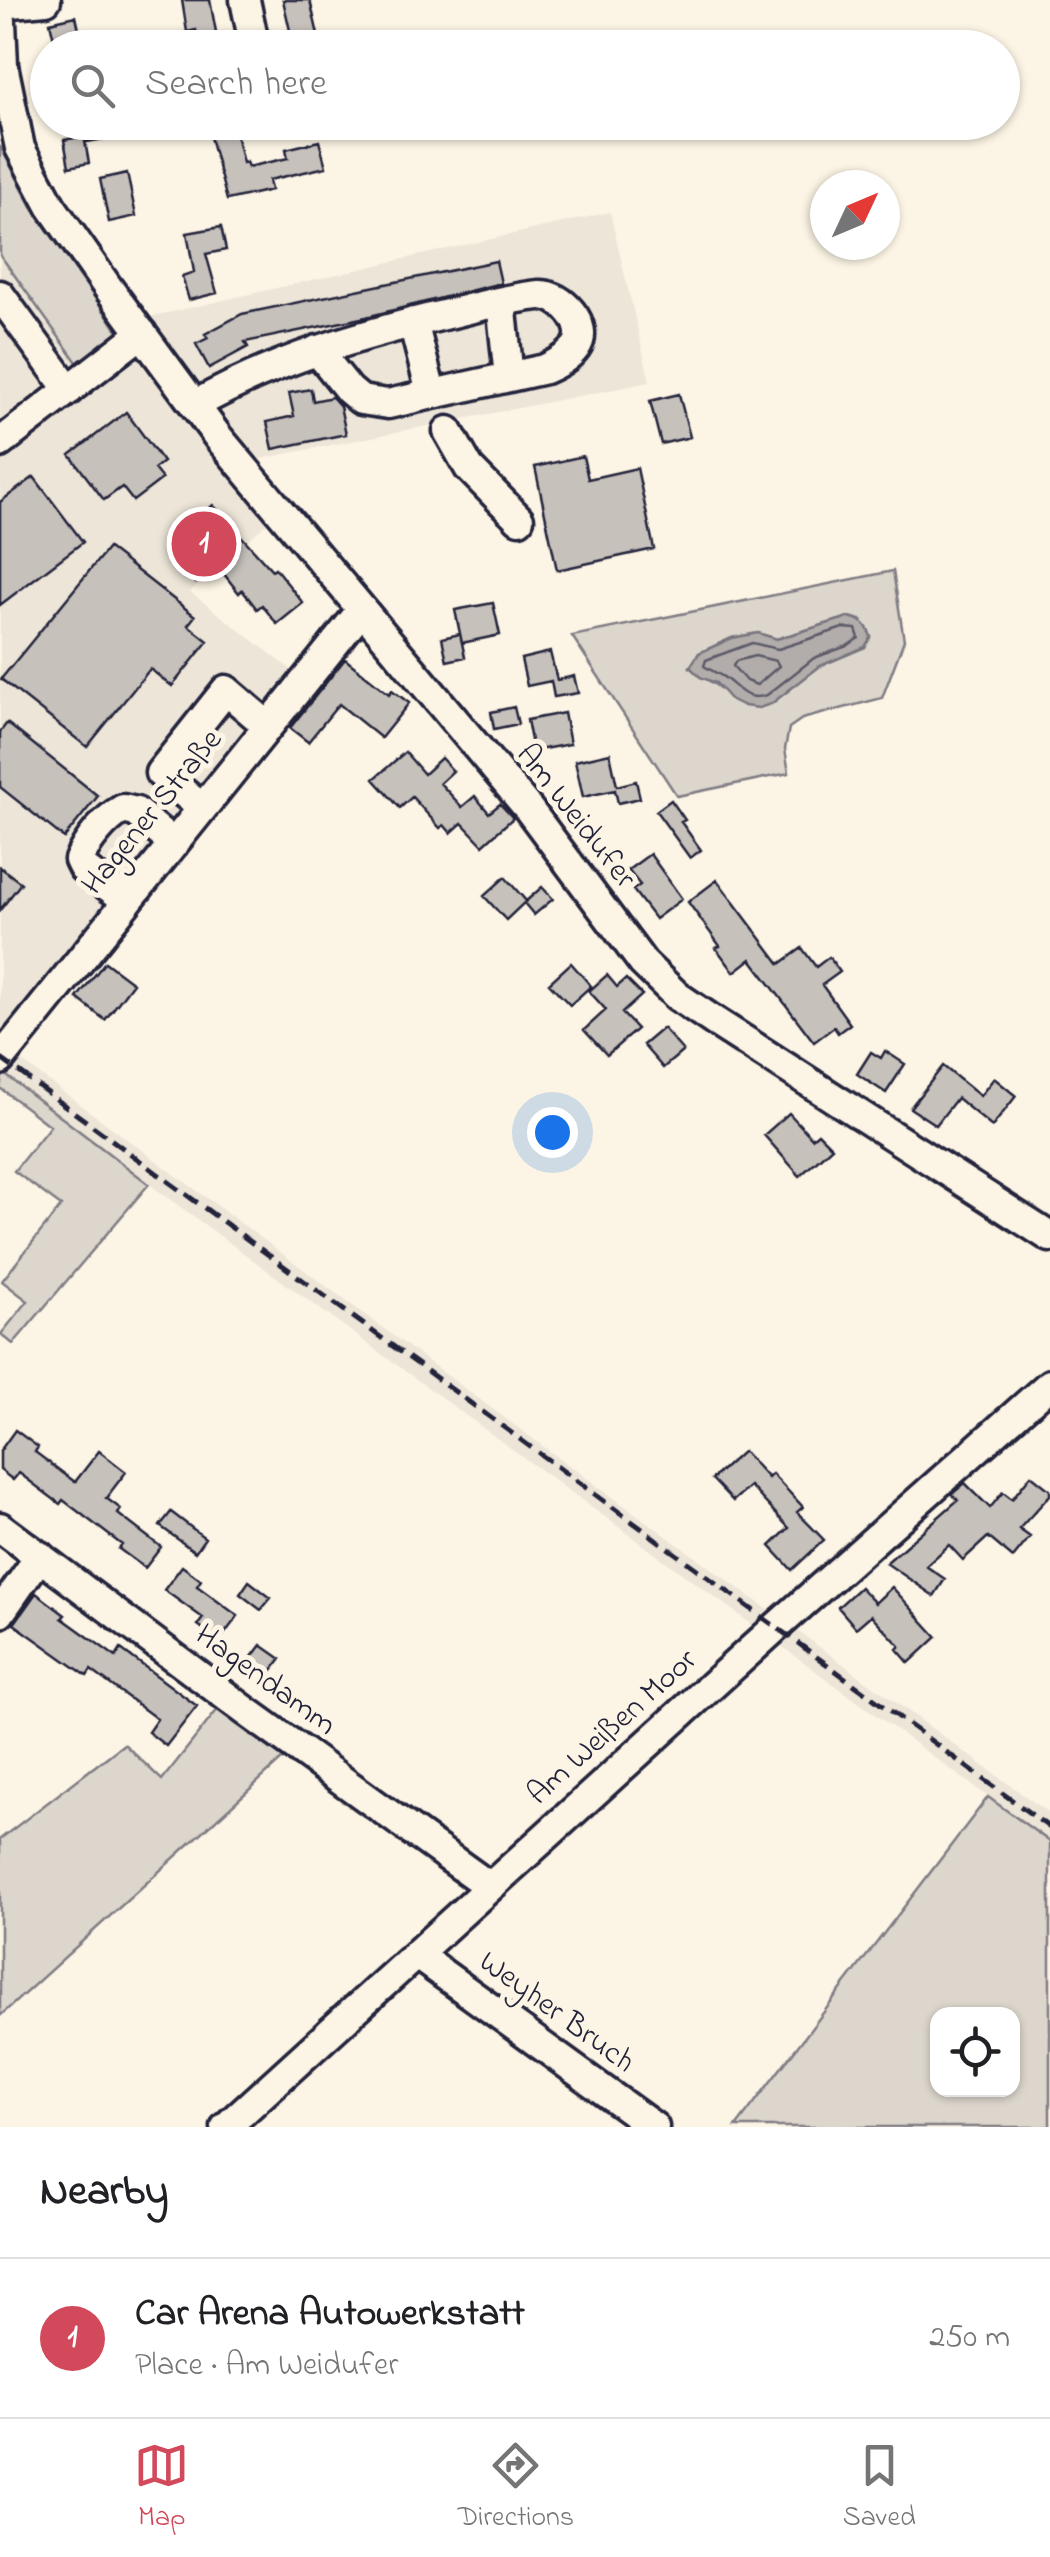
<!DOCTYPE html>
<meta charset="utf-8">
<style>
body{margin:0;font-family:"Indie Flower",sans-serif;background:#f2f2f2;color:#202124}
.controls{position:absolute;right:30px;bottom:30px;display:grid;overflow:hidden;border-radius:20px;box-shadow:0 2px 8px #0004}
.controls button{width:90px;height:90px;display:grid;place-items:center;padding:0;border:0;border-bottom:2px solid #e0e0e0;background:#fff;color:#202124;font:50px sans-serif}
.compass{position:absolute;left:810px;top:170px;width:90px;height:90px;border-radius:50%;background:#fff;box-shadow:0 2px 8px #0004;rotate:46deg}
.you{position:absolute;left:552px;top:1132px;width:35px;height:35px;margin:-25px;border:8px solid #fff;border-radius:50%;background:#1a73e8;box-shadow:0 0 0 15px #1a73e833}
.badge{display:grid;place-items:center;width:65px;height:65px;border-radius:50%;background:#d1495b;color:#fff;font-size:32px;font-weight:700}
.pin{position:absolute;translate:-50% -50%;border:5px solid #fff;box-shadow:0 2px 10px #0006}
.list{margin:0;padding:0;list-style:none}
h2{display:flex;justify-content:space-between;align-items:center;height:130px;margin:0;padding:0 40px;font-size:42px}
h2 small{font-size:32px;font-weight:400;color:#757577}
.list li{display:grid;grid-template-columns:65px 1fr auto;gap:30px;align-items:center;box-sizing:border-box;height:160px;padding:0 40px;border-top:2px solid #e0e0e0}
.list b{display:block;font-size:38px;white-space:nowrap}
.list p{margin:0;font-size:32px;white-space:nowrap;color:#757577}
.list em{font-size:32px;font-style:normal;color:#757577}
.icon{flex:none;width:55px;height:55px;fill:none;stroke:currentColor;stroke-width:2;stroke-linecap:round;stroke-linejoin:round}
.map{position:relative;flex:none;width:1050px;height:2127px;overflow:hidden}
.search{position:absolute;background:#fff;box-shadow:0 2px 8px #0004;left:30px;right:30px;top:30px;height:110px;display:flex;align-items:center;gap:25px;box-sizing:border-box;padding:0 35px;border-radius:55px;color:#757577;font-size:38px}
.sheet{height:290px;background:#fff}
nav{display:flex;justify-content:space-around;align-items:center;box-sizing:border-box;height:140px;border-top:2px solid #e0e0e0;background:#fff;font-size:28px;color:#757577}
nav a{display:grid;justify-items:center;gap:5px}
nav .on{color:#d1495b}
.map>svg:first-child{display:block}
</style>
<div class="map">
<svg width="1050" height="2127" viewBox="0 0 1050 2127">
<rect width="100%" height="100%" fill="#fcf5e5"/>
<filter id="ink" filterUnits="userSpaceOnUse"><feTurbulence type="fractalNoise" baseFrequency=".01" numOctaves="2"/><feDisplacementMap in="SourceGraphic" scale="20" xChannelSelector="R" yChannelSelector="G"/><feConvolveMatrix kernelMatrix="1 2 1 2 8 2 1 2 1" color-interpolation-filters="sRGB"/></filter>
<g filter="url(#ink)">
<!-- built -->
<path fill="#ece5d8" d="M610,212L650,382L260,459L293,500L190,592L310,684L13,1055L567,1464L1050,1814V1842L149,1184L0,1071V255L79,365L120,334L154,316Z"/>
<!-- green -->
<path fill="#dcd6cc" stroke="#7f7c84" stroke-width="2.5" fill-rule="evenodd" d="M0,146L35,212L120,334L79,365L0,255Z
M893,571L904,640L882,698L802,719L789,728L785,749L789,773L677,796L572,636ZM849,617L861,620L871,637L865,647L820,666L771,704L731,699C719,683 703,680 690,667L699,653L732,638L758,633L776,639Z
M3,1073L149,1184L13,1344L1,1334L28,1301L2,1281L61,1206L14,1171L50,1126L0,1088Z
M218,1709L284,1758L0,2016V1839L124,1744L162,1780Z
M988,1797L1050,1842V2127H736ZM938,2014H1012V2090H938Z"/>
<!-- water -->
<path fill="#b2adab" stroke="#78757e" stroke-width="2.5" d="M849,617C862,620 867,624 871,637L865,647L820,666L771,704L759,708L744,706L730,699L716,683L700,677L690,667L699,653L732,638L758,633L777,639Z"/>
<g fill="none" stroke-linecap="round" stroke-linejoin="round">
<!-- shore -->
<path stroke="#5c5a68" stroke-width="2.5" d="M843,628L856,629L859,638L847,646L814,658L767,695C746,702 740,689 725,678C718,673 710,670 704,666L706,660L752,643L778,649Z
M755,656L776,661L779,666L757,685L746,681L733,666L736,661Z"/>
</g>
<!-- building -->
<path fill="#c6c1bb" stroke="#22223b" stroke-width="2.5" d="M182,0H210L219,48H199L196,30L187,32Z
M283,0H310L321,48H294Z
M76,16L83,48H56L50,22Z
M83,122H101L104,139L87,142Z
M206,122H233L243,163L246,162L248,167L288,158L286,149L319,141L326,167L269,180L271,190L227,200Z
M84,136L89,163L69,167L64,140Z
M127,173L136,216L109,222L100,179Z
M221,227L226,250L206,254L217,293L189,300L182,276L194,272L187,233Z
M496,261L501,283L366,317L245,342L248,347L209,368L196,344L208,338L205,334L242,314Z
M311,389L313,401L332,397L340,406L346,434L273,449L267,422L294,416L289,393Z
M679,394L690,437L661,444L650,401Z
M126,412L163,462L154,469L162,479L133,501L122,487L104,500L70,455Z
M583,456L588,479L637,468L654,549L557,570L535,467Z
M34,477L83,542L0,605V502Z
M213,505L272,570L275,568L303,603L277,624L262,605L257,609L242,590L239,593L216,564L196,583L165,550Z
M108,548L195,616L188,625L208,641L172,686L150,669L87,747L1,679Z
M493,603L500,635L462,643L465,657L447,661L442,638L460,634L462,643L455,610Z
M550,652L557,680L574,676L578,693L554,697L551,681L527,686L521,659Z
M345,659L389,694L392,690L409,703L381,738L339,704L308,742L290,728Z
M514,707L518,724L494,729L491,712Z
M564,713L570,744L533,751L527,720Z
M7,723L98,796L64,838L0,787V732Z
M405,752L424,774L441,758L453,771L440,783L462,807L475,796L489,813L500,804L513,818L483,845L462,823L451,833L444,825L440,828L412,797L400,808L374,779Z
M610,753L617,786L636,781L640,798L618,803L615,790L583,797L575,761Z
M671,800L685,820L681,822L701,850L690,858L656,811Z
M650,854L682,899L655,919L633,890L640,885L628,870Z
M0,867L21,883L0,910Z
M505,877L526,901L506,920L484,896Z
M717,880L780,964L802,948L816,967L829,957L840,972L822,985L850,1024L838,1033L834,1027L814,1042L751,959L734,972L716,948L720,946L688,902Z
M542,887L553,899L534,915L524,903Z
M105,962L133,983L105,1020L77,998Z
M571,963L591,986L570,1005L549,983Z
M607,975L617,987L626,979L642,995L622,1013L637,1029L607,1055L584,1030L606,1010L589,991Z
M663,1028L683,1051L663,1068L643,1045Z
M885,1051L905,1064L886,1093L857,1074L871,1052L881,1058Z
M943,1066L980,1096L994,1078L1016,1096L992,1127L957,1098L936,1125L910,1108Z
M789,1113L812,1138L818,1133L832,1147L800,1176L764,1135Z
M15,1430L38,1447L35,1452L75,1482L99,1451L126,1472L106,1498L121,1509L118,1514L161,1547L145,1568L119,1549L122,1545L63,1500L60,1504L19,1473L13,1480L0,1470V1451Z
M743,1451L768,1478L772,1474L803,1507L797,1512L824,1540L792,1570L770,1546L789,1528L750,1486L733,1501L712,1479Z
M1031,1475L1050,1490V1495L1019,1529L1030,1537L1013,1558L988,1537L963,1560L949,1545L926,1566L945,1579L934,1596L886,1563L958,1500L952,1494L965,1483L990,1508L1003,1492L1012,1499Z
M171,1512L205,1538L195,1552L160,1526Z
M182,1566L201,1580L197,1586L238,1616L219,1641L198,1625L203,1618L164,1590Z
M249,1581L271,1598L261,1610L240,1594Z
M860,1587L875,1603L892,1587L937,1637L909,1663L897,1649L900,1646L871,1615L856,1628L838,1607Z
M36,1593L65,1615L62,1618L116,1657L121,1649L197,1706L166,1746L148,1732L157,1719L91,1670L87,1676L14,1624Z
M261,1645L281,1659L262,1685L242,1670Z"/>
<g fill="none" stroke-linecap="round" stroke-linejoin="round">
<defs>
<path id="minor" d="M245,0L255,48
M0,1L3,65L20,148L51,206L109,289L218,437L527,807L643,963L677,996L714,1021L1050,1237
M0,4L46,0
M0,295L69,390
M501,302L509,377
M413,322L431,393
M195,405C275,360 359,335 448,314C478,307 508,298 539,295C561,293 591,326 576,347C568,358 556,364 545,369L388,404L361,400L349,390L317,350
M448,431L469,468L519,519
M0,443L142,333
M202,808L160,773L226,690L268,726
M128,901L83,868L79,860C87,841 105,819 123,809L136,812L174,844
M0,1060L361,611
M0,1527L246,1711L490,1887
M0,1613L40,1556
M417,1955L654,2127
M226,2127L775,1628L1050,1384"/>
</defs>
<!-- minor casing -->
<use href="#minor" stroke="#22223b" stroke-width="35"/>
<!-- minor -->
<use href="#minor" stroke="#fcf5e5" stroke-width="28"/>
<!-- rail -->
<path stroke="#22223b" stroke-width="5" stroke-dasharray="15 8" stroke-linecap="butt" d="M0,1058L1050,1828"/>
</g>
</g>
<g text-anchor="middle" dominant-baseline="central" stroke-width="10" stroke-linejoin="round" paint-order="stroke">
<!-- street labels -->
<g font-size="32" fill="#22223b" stroke="#fcf5e5">
<text transform="translate(153 813) rotate(-51)">Hagener Straße</text>
<text transform="translate(575 817) rotate(52)">Am Weidufer</text>
<text transform="translate(265 1681) rotate(36)">Hagendamm</text>
<text transform="translate(613 1728) rotate(-42)">Am Weißen Moor</text>
<text transform="translate(556 2013) rotate(36)">Weyher Bruch</text>
</g>
</g>
</svg>
<div class="controls">
<button><svg class="icon" aria-label="locate" viewBox="0 0 24 24"><circle cx="12" cy="12" r="6"/><path d="M12 2v4M12 18v4M2 12h4M18 12h4"/></svg></button>
</div>
<svg class="compass" viewBox="-18 -18 36 36"><path d="M0-13l5 13h-10z" fill="#e53935"/><path d="M0 13l5-13h-10z" fill="#757577"/></svg>
<div class="you"></div>
<div class="pin badge" style="left:204px;top:544px">1</div>
<div class="search"><svg class="icon" aria-label="search" viewBox="0 0 24 24"><circle cx="10" cy="10" r="6"/><path d="M15 15l6 6"/></svg>Search here</div>
</div>
<section class="sheet">
<h2>Nearby<small></small></h2>
<ul class="list">
<li><span class="badge">1</span><div><b>Car Arena Autowerkstatt</b><p>Place · Am Weidufer</p></div><em>250 m</em></li>
</ul>
</section>
<nav>
<a class="on"><svg class="icon" aria-label="map" viewBox="0 0 24 24"><path d="M3 6l6-2 6 2 6-2v14l-6 2-6-2-6 2zM9 4v14M15 6v14"/></svg>Map</a>
<a><svg class="icon" aria-label="directions" viewBox="0 0 24 24"><path d="M12 3l9 9-9 9-9-9zM9 14v-3h6M13 9l2 2-2 2"/></svg>Directions</a>
<a><svg class="icon" aria-label="saved" viewBox="0 0 24 24"><path d="M7 4h10v16l-5-4-5 4z"/></svg>Saved</a>
</nav>
